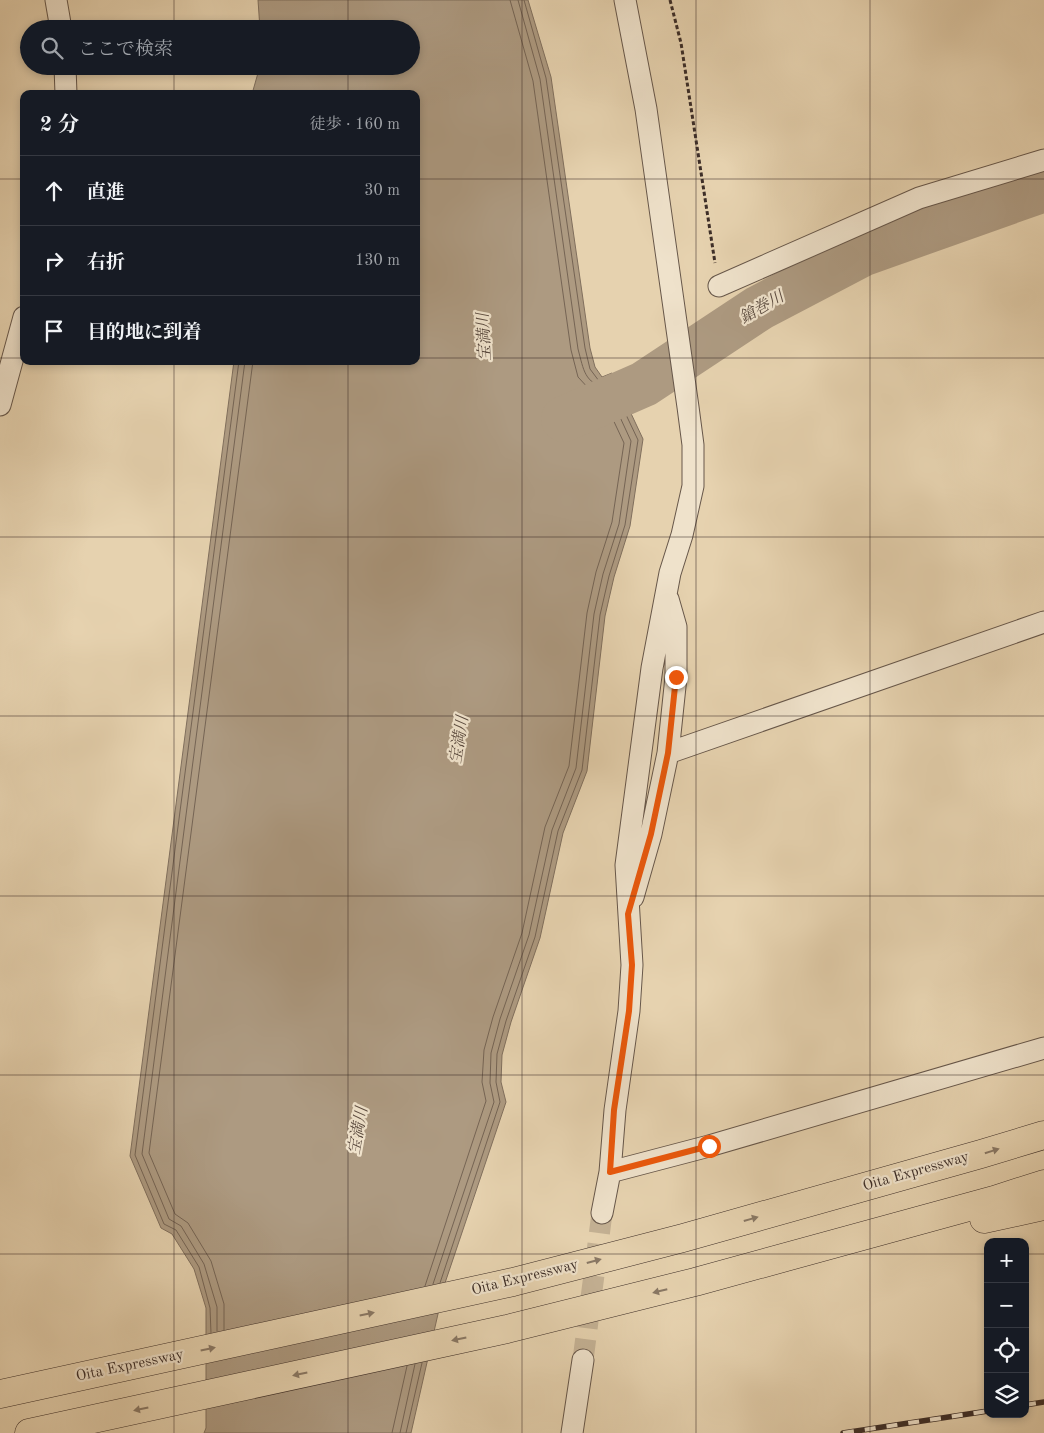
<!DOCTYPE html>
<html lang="ja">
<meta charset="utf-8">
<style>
body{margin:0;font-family:"Old Standard TT","Noto Serif JP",serif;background:#20242c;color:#f1f3f6}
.controls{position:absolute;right:15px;bottom:15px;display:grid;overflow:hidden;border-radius:10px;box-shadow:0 2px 8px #0003}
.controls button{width:45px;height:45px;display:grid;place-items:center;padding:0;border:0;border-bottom:1px solid #363941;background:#171b24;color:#f1f3f6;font:25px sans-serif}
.stop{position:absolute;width:15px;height:15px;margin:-11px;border:4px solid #ea580c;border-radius:50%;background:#fff}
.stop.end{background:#ea580c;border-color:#fff;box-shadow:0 1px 5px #0008}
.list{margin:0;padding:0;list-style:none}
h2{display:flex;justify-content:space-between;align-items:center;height:65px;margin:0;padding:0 20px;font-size:21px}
h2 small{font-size:16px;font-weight:400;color:#9ea1a6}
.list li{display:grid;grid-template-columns:32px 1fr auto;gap:15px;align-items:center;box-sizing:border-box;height:70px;padding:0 20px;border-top:1px solid #363941}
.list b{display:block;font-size:19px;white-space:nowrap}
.list em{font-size:16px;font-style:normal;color:#9ea1a6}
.icon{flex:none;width:28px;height:28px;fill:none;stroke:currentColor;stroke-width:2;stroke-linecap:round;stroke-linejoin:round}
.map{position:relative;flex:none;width:1044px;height:1433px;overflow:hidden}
.search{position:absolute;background:#171b24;box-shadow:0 2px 8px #0003;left:20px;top:20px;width:400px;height:55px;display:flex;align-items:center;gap:12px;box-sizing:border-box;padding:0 18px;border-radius:28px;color:#9ea1a6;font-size:19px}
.panel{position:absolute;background:#171b24;box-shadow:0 2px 8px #0003;left:20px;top:90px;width:400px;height:275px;border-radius:10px}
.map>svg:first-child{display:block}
</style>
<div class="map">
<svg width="1044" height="1433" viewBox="0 0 1044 1433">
<rect width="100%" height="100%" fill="#e6d2af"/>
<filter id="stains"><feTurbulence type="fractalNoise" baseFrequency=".004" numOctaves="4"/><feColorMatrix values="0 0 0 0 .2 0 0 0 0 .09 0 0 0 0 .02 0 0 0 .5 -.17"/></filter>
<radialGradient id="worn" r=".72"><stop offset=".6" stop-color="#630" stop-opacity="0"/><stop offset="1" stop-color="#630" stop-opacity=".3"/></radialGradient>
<!-- water -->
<path fill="#ad9a81" stroke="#806f5d" d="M258,0H528L551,77L590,348L595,367L602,377L612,373L643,439L630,526L614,577L605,616L587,771L563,833L540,938L511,1022L502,1055L501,1082L506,1102L445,1283L411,1433H204L206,1428V1308L194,1269L172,1234L161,1228L130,1156L234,361H416V94H252L260,66H411V29H260Z"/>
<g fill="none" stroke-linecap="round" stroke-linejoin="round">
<!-- shore -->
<path stroke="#756454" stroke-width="1" d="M440,1283L500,1102L496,1082L497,1054L506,1021L535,937L558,831L582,770L600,615L609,576L625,525L638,440L610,381H599L590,369L585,348L546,78L524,0
M433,1284L494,1102L490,1083L491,1053L500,1019L529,935L552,830L576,768L594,614L603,574L619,524L631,441L607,389C584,382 584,371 578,349L540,79L518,0
M425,1286L486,1101L482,1082L484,1050L493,1017L522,933L545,827L569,766L587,613L596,572L612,522L624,443L602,396L591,391L578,377L571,350L533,81L510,0
M224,1330V1304L211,1261L188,1223L175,1214L149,1153L253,361
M217,1331V1307L204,1264L181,1226L169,1219L142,1154L245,361
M211,1333L210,1308L199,1267L176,1230L164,1224L135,1155L239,361
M392,1433L407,1366
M400,1433L415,1364
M406,1433L422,1363"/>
<!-- river -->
<path stroke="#ad9a81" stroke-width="46" d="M564,419L644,384L759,308L864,253L1044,189"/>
<!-- street-tunnel -->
<path stroke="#c4b194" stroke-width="21" stroke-dasharray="21 11" stroke-linecap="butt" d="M583,1360L602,1213"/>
<defs>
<path id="street" d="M56,0L61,29
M65,66L66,94
M719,286L919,198L1044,160
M0,405L24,317
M668,753L1044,622
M633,897L651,834L668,753L676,677V627L668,599
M610,1172L615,1110L629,1011L632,965L626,865L652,668L670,573L682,535L693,486V445L688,407L646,109L625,0
M602,1213L610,1172L709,1146L1044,1048
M572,1433L583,1360"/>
<path id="highway" d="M984,1219L1044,1206
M0,1394L513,1282L683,1238L981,1154L1044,1135
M29,1433L507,1329L695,1282L994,1200L1044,1184"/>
</defs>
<!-- street casing -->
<use href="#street" stroke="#67574a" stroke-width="23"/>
<!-- highway casing -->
<use href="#highway" stroke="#3d2e28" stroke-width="29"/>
<!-- path -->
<path stroke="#3d2e28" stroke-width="3" stroke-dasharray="4 2.5" stroke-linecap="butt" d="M670,0L681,43L715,263"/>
<!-- street -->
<use href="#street" stroke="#efe2cb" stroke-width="21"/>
<!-- highway -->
<use href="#highway" stroke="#e6d2af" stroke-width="28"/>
<defs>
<path id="rail" d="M1025,1405L1044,1402
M843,1433L988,1411"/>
</defs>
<!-- rail casing -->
<use href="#rail" stroke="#3d2e28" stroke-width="5.5"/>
<!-- rail -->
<use href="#rail" stroke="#efe2cb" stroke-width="4" stroke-dasharray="11" stroke-linecap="butt"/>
</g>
<!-- one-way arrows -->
<defs><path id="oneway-solid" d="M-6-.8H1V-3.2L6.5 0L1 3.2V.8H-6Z" transform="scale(1.25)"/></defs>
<g fill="#897865">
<use href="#oneway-solid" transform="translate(992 1151) rotate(-17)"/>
<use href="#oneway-solid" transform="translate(751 1219) rotate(-16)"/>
<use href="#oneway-solid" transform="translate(594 1261) rotate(-15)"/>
<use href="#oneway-solid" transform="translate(660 1291) rotate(166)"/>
<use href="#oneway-solid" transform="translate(367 1314) rotate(-12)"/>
<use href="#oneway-solid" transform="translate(459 1339) rotate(168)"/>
<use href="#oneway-solid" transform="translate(208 1349) rotate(-12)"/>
<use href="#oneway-solid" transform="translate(300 1374) rotate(168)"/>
<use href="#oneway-solid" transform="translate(141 1409) rotate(168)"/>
</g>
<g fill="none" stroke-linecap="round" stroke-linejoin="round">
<!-- route -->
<path stroke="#ea580c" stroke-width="6" d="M676,677L668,753L651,834L628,914L632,965L629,1011L614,1110L610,1172L709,1146"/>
</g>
<!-- grid -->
<path fill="none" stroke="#3d2e28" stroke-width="1" stroke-opacity="0.55" d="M174,0V29M348,0V29M522,0V1433M696,0V1433M870,0V1433M174,66V94M348,66V94M0,179H24M416,179H1044M0,358H24M416,358H1044M174,361V1433M348,361V1433M0,537H1044M0,716H1044M0,896H1044M0,1075H1044M0,1254H988M1025,1254H1044"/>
<g text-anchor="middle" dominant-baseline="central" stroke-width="4.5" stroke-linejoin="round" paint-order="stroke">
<!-- street labels -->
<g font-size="15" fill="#3d2e28" stroke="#efe2cb">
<text transform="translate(916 1172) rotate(-16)">Oita Expressway</text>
<text transform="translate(525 1278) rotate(-14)">Oita Expressway</text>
<text transform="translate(130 1366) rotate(-12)">Oita Expressway</text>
</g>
<!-- water labels -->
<g font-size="16" font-style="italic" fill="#59493e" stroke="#efe2cb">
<text transform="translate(762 308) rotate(-30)">鎗巻川</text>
<text transform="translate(485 337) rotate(-93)">宝満川</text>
<text transform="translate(460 740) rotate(-81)">宝満川</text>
<text transform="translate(359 1131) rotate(-80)">宝満川</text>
</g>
</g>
<rect width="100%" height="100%" filter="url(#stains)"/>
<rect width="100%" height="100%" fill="url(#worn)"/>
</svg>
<div class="controls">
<button>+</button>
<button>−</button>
<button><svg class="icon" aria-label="locate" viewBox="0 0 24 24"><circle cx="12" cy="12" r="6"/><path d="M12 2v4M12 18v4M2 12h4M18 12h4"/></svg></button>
<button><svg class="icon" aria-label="layers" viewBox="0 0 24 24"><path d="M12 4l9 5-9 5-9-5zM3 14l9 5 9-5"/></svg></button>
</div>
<div class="stop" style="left:709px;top:1146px"></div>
<div class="stop end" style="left:676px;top:677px"></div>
<div class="search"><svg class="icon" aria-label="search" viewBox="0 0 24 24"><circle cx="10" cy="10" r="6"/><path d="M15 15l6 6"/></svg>ここで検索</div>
<section class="panel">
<h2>2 分<small>徒歩 · 160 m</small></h2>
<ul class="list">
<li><svg class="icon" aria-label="ahead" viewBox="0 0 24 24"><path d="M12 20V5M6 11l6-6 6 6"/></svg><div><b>直進</b></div><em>30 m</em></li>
<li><svg class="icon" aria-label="right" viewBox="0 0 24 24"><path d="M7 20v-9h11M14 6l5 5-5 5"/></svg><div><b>右折</b></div><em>130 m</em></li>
<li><svg class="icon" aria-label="arrive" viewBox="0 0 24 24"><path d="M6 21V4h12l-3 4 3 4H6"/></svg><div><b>目的地に到着</b></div></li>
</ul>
</section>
</div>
